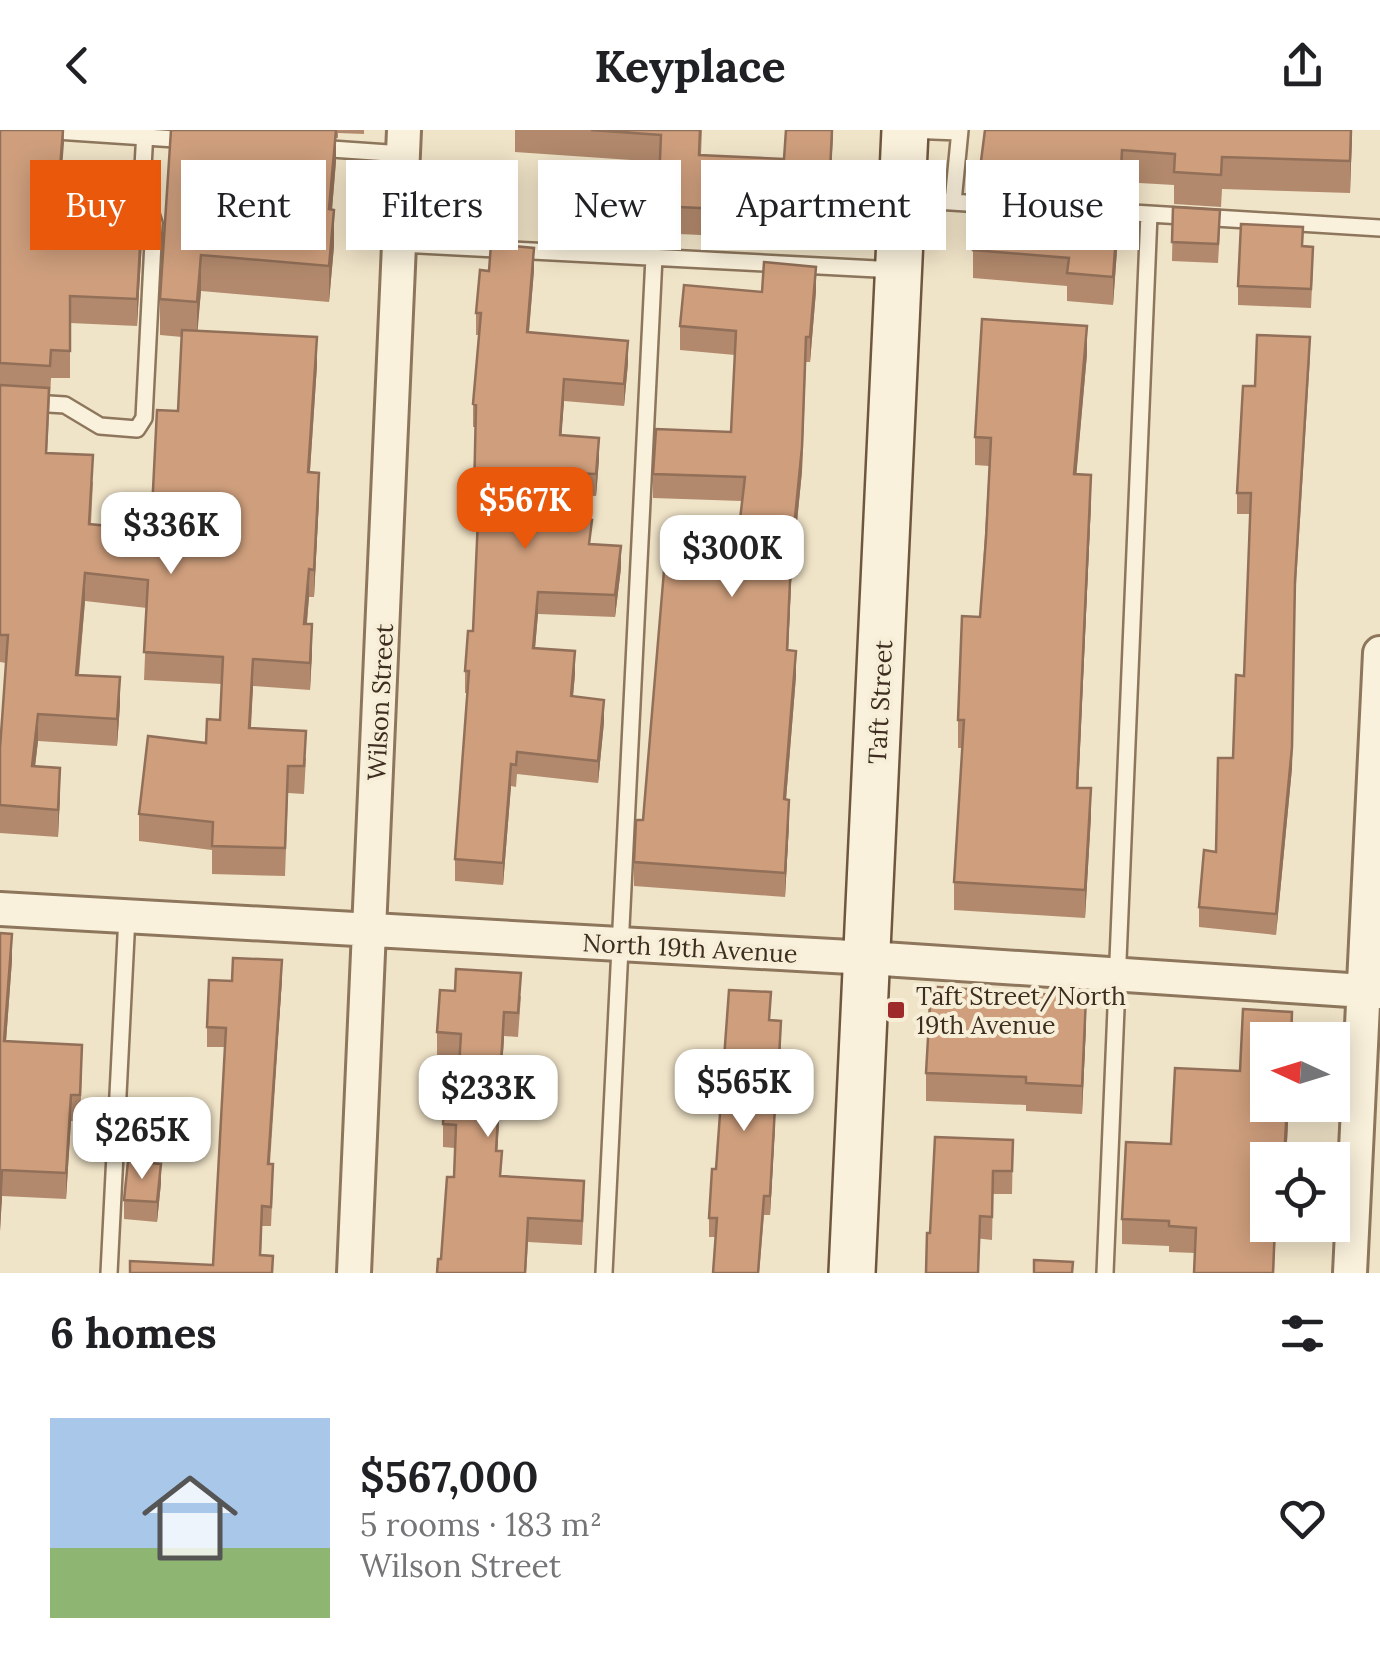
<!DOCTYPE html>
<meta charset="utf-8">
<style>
body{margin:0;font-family:Lora,serif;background:#f2f2f2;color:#202124;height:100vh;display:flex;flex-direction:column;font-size:38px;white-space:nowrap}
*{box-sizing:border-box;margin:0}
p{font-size:32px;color:#757577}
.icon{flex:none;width:55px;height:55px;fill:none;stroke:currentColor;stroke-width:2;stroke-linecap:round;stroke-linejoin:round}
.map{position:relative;height:1143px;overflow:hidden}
.panel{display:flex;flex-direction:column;background:#fff;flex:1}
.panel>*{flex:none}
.guide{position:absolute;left:30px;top:30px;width:1320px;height:90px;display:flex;gap:20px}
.needle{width:65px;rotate:274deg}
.controls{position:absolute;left:1250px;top:892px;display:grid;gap:20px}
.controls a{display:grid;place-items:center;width:100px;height:100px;border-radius:0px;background:#fff;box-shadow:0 5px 25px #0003;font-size:50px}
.price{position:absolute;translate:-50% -85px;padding:0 22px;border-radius:20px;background:#fff;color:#222;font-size:32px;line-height:65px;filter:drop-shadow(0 2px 5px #0008)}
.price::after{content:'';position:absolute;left:50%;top:60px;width:30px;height:22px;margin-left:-15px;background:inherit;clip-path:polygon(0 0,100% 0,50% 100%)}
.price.selected{background:#ea580c;color:#fff}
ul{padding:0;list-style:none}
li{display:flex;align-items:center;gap:30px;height:250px;padding:0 50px}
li+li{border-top:2px solid #e0e0e0}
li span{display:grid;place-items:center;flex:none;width:280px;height:200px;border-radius:0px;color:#555}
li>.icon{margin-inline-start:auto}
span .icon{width:120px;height:120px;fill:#fffc;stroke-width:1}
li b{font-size:42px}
h2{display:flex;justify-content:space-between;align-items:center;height:120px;padding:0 50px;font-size:42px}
.chip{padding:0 35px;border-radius:0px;background:#fff;box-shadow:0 5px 25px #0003;font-size:35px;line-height:90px}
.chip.selected{background:#ea580c;color:#fff}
header{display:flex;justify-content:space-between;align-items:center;height:130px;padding:0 50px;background:#fff;font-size:45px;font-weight:800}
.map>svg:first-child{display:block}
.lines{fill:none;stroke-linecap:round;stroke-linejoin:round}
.lane-casing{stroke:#8d765c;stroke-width:20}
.street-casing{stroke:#8d765c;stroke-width:38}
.secondary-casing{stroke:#6f573f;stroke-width:50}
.lane{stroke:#faf1dc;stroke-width:15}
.street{stroke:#faf1dc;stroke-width:32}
.secondary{stroke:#faf1dc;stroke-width:45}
.wall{fill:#b2896c}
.shaded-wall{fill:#916f58}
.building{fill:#cf9f7d;stroke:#916f58;stroke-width:2.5}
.poi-dot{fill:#9e2a2b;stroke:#f7eed8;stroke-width:4}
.labels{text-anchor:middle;stroke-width:8;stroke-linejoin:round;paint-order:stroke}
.street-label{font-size:25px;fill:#3d2e20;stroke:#f7eed8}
.poi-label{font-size:25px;fill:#3d2e20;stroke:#f7eed8;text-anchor:start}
</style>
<header><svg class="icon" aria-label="back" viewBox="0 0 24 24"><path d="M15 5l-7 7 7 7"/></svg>Keyplace<svg class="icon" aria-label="share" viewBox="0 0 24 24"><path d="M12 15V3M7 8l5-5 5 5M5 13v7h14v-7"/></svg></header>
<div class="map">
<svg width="1380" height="1143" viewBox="0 0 1380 1143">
<rect width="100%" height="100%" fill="#f0e4c8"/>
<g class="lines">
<defs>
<path id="lane" d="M 41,0 L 190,10
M 908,0 L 959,2
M 317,18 L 403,24
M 905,69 L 997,75
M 953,72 L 960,0
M 1100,81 L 1380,98
M 400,114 L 896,140
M 0,271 L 65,275 L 100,296 L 137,299 L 144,288 L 154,93 L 142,56 L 145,0
M 109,1143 L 127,786
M 604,1143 L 654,127
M 1105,1143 L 1149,84"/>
<path id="street" d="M 0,779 L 868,828 L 1380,862
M 354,1143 L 404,0
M 1350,1143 L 1380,523"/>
<path id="secondary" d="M 852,1143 L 905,0"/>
</defs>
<!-- lane casing -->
<use href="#lane" class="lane-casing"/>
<!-- street casing -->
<use href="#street" class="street-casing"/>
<!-- secondary casing -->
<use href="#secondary" class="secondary-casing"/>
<!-- lane -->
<use href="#lane" class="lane"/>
<!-- street -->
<use href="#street" class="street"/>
<!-- secondary -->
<use href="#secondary" class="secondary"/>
</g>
<!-- wall -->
<path class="wall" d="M 0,0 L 64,0 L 59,77 L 142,111 L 137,196 L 70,193 L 70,248 L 51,248 L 47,323 L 93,352 L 91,394 L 151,400 L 178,281 L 182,207 L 160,205 L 160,169 L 171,0 L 364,0 L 364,4 L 338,3 L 338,8 L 336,8 L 336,31 L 332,80 L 334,116 L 329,172 L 201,161 L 197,201 L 317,235 L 310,342 L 319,370 L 314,467 L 309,467 L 307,494 L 312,522 L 310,560 L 253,556 L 251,598 L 306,628 L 304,664 L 288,663 L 285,746 L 212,744 L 212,720 L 139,711 L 139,684 L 206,613 L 220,590 L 222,554 L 144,550 L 147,478 L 85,471 L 79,545 L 120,575 L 117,616 L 38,611 L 35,636 L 60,665 L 58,707 L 0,703 L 0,618 L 6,533 L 0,532 Z
M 515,0 L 702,0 L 701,25 L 784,29 L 833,0 L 828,111 L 658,103 L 660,32 L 515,22 Z
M 1352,0 L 1350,63 L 1222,59 L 1221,77 L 1174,74 L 1174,55 L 1122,52 L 1121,71 L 1119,71 L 1119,93 L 1113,175 L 1067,171 L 1067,156 L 973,148 L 973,120 L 981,57 L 981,31 Z
M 1173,77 L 1220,99 L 1218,133 L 1172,131 Z
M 1303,116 L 1313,136 L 1311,178 L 1238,175 L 1238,156 Z
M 534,140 L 529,202 L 628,233 L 624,276 L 564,271 L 561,305 L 599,330 L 596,366 L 508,363 L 507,384 L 591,414 L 621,438 L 615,487 L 538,484 L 535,518 L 575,544 L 573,566 L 604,592 L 598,653 L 517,644 L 516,657 L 511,656 L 503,755 L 455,751 L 455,729 L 467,563 L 465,563 L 465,541 L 473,501 L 478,388 L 474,388 L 476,297 L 473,297 L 473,274 L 479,205 L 476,205 L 476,183 L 489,141 Z
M 816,161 L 810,232 L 806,232 L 802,341 L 791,453 L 788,521 L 796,546 L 786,670 L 789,694 L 785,767 L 634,756 L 634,732 L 643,690 L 739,398 L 742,371 L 653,368 L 653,344 L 731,302 L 735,225 L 680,220 L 680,196 L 762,162 Z
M 1087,224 L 1076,345 L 1091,373 L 1078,658 L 1091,686 L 1085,788 L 954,780 L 954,752 L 962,618 L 958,618 L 958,590 L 980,487 L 989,336 L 975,335 L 975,307 Z
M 1310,228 L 1295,471 L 1292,638 L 1276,805 L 1199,797 L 1199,777 L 1216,722 L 1233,628 L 1244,546 L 1250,384 L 1237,384 L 1237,363 L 1255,256 Z
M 0,803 L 12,830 L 6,912 L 82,942 L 80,992 L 71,991 L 66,1069 L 2,1066 L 0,1101 Z
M 282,849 L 270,1034 L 273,1053 L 271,1096 L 262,1096 L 261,1125 L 273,1143 L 213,1135 L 225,917 L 207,917 L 207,897 L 232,851 Z
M 521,866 L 518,907 L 504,906 L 497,1021 L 501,1046 L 584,1074 L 582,1115 L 528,1112 L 526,1143 L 437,1143 L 441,1129 L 454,1047 L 455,1018 L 443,1017 L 443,994 L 458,953 L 460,927 L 437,925 L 437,902 Z
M 1292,882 L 1292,910 L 1268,910 L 1268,975 L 1289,975 L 1286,1030 L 1268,1030 L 1276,1095 L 1274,1143 L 1194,1143 L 1195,1123 L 1169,1122 L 1169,1116 L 1122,1114 L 1122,1089 L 1171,1014 L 1240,941 Z
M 770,890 L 781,910 L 779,947 L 766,946 L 764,976 L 775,996 L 770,1085 L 764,1085 L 759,1143 L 713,1143 L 715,1107 L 709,1107 L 709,1088 L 716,1039 Z
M 1086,895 L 1082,984 L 1026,981 L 1026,975 L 926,971 L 926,943 Z
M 1013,1010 L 1012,1064 L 993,1064 L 992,1110 L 930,1103 Z
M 161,1053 L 157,1092 L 124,1089 L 124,1070 Z"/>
<!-- shaded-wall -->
<path class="shaded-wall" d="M 63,0 L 64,13 L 57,104 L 57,76 Z
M 336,0 L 336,31 L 329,115 L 329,79 Z
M 832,0 L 833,0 L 828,111 L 828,84 Z
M 1351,0 L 1352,0 L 1350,63 L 1350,31 Z
M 1122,20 L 1122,52 L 1121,71 L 1121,39 Z
M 1119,65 L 1119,93 L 1113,175 L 1113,147 Z
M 334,80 L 334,116 L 329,172 L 329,136 Z
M 142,83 L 142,111 L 137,196 L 137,169 Z
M 534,118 L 534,140 L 527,224 L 527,202 Z
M 201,125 L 201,161 L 197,208 L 197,172 Z
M 816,137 L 816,161 L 810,232 L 810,207 Z
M 1087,196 L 1087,224 L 1074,372 L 1074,344 Z
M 317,207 L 317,235 L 308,369 L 308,342 Z
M 806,207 L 802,341 L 791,453 L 787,545 L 791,428 Z
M 1310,207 L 1295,471 L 1292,638 L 1276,805 Z
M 628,211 L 628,233 L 624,276 L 624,254 Z
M 564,249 L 564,271 L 560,327 L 560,305 Z
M 599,308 L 599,330 L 596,366 L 596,344 Z
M 319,343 L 319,370 L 314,467 L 314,440 Z
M 1091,345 L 1091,373 L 1077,686 L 1077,658 Z
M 621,416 L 621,438 L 615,487 L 615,465 Z
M 309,439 L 309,467 L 304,521 L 304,494 Z
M 85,443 L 85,471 L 76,572 L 76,545 Z
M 538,462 L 538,484 L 533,541 L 533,518 Z
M 312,494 L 312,522 L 310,560 L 310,533 Z
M 575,521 L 575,544 L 571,588 L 571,566 Z
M 796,521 L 796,546 L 784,694 L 784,669 Z
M 253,529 L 253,556 L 249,625 L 249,598 Z
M 120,547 L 120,575 L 117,616 L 117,589 Z
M 604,570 L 604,592 L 598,653 L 598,631 Z
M 38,584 L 38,611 L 32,663 L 32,636 Z
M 511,634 L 511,656 L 503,755 L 503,733 Z
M 60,638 L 60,665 L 58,707 L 58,680 Z
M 1091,658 L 1091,686 L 1085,788 L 1085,760 Z
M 789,670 L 789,694 L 785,767 L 785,743 Z
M 12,804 L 12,830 L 4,938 L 4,911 Z
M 282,830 L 282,849 L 268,1053 L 268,1034 Z
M 1086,867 L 1086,895 L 1082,984 L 1082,956 Z
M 504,882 L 504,906 L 496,1044 L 496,1021 Z
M 71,965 L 71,991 L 66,1069 L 66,1043 Z
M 1287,975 L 1289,975 L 1286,1030 L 1284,1030 Z
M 775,977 L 775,996 L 770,1085 L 770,1066 Z
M 161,1034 L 161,1053 L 157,1092 L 157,1072 Z
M 2,1040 L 2,1066 L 0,1101 L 0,1075 Z"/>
<!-- building -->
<path class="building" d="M 0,0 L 63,0 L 57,76 L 142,83 L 137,169 L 70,166 L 70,221 L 51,220 L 50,236 L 0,233 Z
M 171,0 L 336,0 L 329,79 L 334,80 L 329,136 L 201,125 L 197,172 L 160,169 Z
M 591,0 L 700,0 L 699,25 L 784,29 L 786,0 L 832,0 L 828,84 L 658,76 L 661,5 Z
M 985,0 L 1351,0 L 1350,31 L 1222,27 L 1221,45 L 1174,42 L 1175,24 L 1122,20 L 1121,39 L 981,31 Z
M 978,57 L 1119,65 L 1113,147 L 1067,143 L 1069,128 L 973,120 Z
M 1173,77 L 1220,80 L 1218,114 L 1172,112 Z
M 1241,94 L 1303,97 L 1302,116 L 1313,117 L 1311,159 L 1238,156 Z
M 491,114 L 534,118 L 527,202 L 628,211 L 624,254 L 564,249 L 560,305 L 599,308 L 596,344 L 508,341 L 506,384 L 592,390 L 589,414 L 621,416 L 615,465 L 538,462 L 533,518 L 575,521 L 571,566 L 604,570 L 598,631 L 517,622 L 516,635 L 511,634 L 503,733 L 455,729 L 469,541 L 465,541 L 468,501 L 473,501 L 479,366 L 474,365 L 476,275 L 473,274 L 481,183 L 476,183 L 480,140 L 489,141 Z
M 764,132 L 816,137 L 810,207 L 806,207 L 802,317 L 791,428 L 787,520 L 796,521 L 784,669 L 789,670 L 785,743 L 634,732 L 636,690 L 643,690 L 668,393 L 739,398 L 745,347 L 653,344 L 656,299 L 731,302 L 736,201 L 680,196 L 684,155 L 762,162 Z
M 982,189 L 1087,196 L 1074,344 L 1091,345 L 1077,658 L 1091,658 L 1085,760 L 954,752 L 964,590 L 958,590 L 962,486 L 980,487 L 986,408 L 991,308 L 975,307 Z
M 182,200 L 317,207 L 308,342 L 319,343 L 314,440 L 309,439 L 304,494 L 312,494 L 310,533 L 253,529 L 249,598 L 306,601 L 304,636 L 288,636 L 285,718 L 212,716 L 213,692 L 139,684 L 148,606 L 206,613 L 207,589 L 220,590 L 223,527 L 144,522 L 148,450 L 85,443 L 76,545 L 120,547 L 117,589 L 38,584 L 32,636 L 60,638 L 58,680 L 0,675 L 0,618 L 8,505 L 0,505 L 0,255 L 49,258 L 46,323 L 93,325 L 89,394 L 151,400 L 157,280 L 178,281 Z
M 1257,205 L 1310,207 L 1295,450 L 1292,617 L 1276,784 L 1199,777 L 1204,720 L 1216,722 L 1218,628 L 1233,628 L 1236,545 L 1244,546 L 1251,363 L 1237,363 L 1243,256 L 1255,256 Z
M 0,803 L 12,804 L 4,911 L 82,915 L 80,965 L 71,965 L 66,1043 L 2,1040 L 0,1075 Z
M 233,828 L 282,830 L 268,1034 L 273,1034 L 271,1077 L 262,1076 L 260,1125 L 273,1126 L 272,1143 L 130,1143 L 130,1131 L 213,1135 L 226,898 L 207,897 L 209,850 L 232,851 Z
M 456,839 L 521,843 L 518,883 L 504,882 L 496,1021 L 502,1021 L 500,1046 L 584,1051 L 582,1091 L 528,1088 L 525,1143 L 437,1143 L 438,1129 L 441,1129 L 447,1047 L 454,1047 L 456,995 L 443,994 L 445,952 L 458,953 L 461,904 L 437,902 L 440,860 L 455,861 Z
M 938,857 L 1086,867 L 1082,956 L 1026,953 L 1026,947 L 926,943 L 930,873 L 937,873 Z
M 729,860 L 771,862 L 769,890 L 781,891 L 779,928 L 766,927 L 763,976 L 775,977 L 770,1066 L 764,1066 L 758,1143 L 713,1143 L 717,1088 L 709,1088 L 712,1039 L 716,1039 Z
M 1243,879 L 1292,882 L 1291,910 L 1268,910 L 1268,975 L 1287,975 L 1284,1030 L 1268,1030 L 1268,1095 L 1275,1095 L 1273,1143 L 1194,1143 L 1196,1098 L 1169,1096 L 1169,1091 L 1122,1089 L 1126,1012 L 1171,1014 L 1175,938 L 1240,941 Z
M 935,1007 L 1013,1010 L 1012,1041 L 993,1041 L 992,1087 L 980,1086 L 978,1143 L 926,1143 L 927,1103 L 930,1103 Z
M 128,1031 L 161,1034 L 157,1072 L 124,1070 Z
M 1034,1130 L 1073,1132 L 1072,1143 L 1034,1143 Z"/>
<!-- markers -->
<rect class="poi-dot" x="886" y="870" width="20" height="20" rx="5"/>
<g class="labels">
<!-- street labels -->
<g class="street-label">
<text transform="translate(380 572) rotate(-87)" y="9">Wilson Street</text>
<text transform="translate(880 572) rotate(-87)" y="9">Taft Street</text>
<text transform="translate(690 818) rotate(3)" y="9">North 19th Avenue</text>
</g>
<!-- poi labels -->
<g class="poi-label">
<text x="916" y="875">Taft Street/North<tspan x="916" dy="29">19th Avenue</tspan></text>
</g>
</g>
</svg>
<div class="controls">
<a><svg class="needle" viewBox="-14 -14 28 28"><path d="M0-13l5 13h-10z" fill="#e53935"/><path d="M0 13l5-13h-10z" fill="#757577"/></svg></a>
<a><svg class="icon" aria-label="locate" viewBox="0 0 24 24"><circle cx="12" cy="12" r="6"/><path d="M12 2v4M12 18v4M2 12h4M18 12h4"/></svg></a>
</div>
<b class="price selected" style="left:525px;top:422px">$567K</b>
<b class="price" style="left:171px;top:447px">$336K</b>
<b class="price" style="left:732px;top:470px">$300K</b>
<b class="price" style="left:744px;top:1004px">$565K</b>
<b class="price" style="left:488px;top:1010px">$233K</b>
<b class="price" style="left:142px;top:1052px">$265K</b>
<div class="guide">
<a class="chip selected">Buy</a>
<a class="chip">Rent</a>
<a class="chip">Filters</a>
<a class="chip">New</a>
<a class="chip">Apartment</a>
<a class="chip">House</a>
</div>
</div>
<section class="panel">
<h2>6 homes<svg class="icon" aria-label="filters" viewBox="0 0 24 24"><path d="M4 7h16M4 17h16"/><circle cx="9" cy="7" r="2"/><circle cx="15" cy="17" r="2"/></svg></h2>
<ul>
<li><span style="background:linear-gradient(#a9c7e8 65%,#8fb573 0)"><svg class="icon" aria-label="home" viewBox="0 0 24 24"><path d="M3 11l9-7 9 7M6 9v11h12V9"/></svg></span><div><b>$567,000</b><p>5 rooms · 183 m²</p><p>Wilson Street</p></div><svg class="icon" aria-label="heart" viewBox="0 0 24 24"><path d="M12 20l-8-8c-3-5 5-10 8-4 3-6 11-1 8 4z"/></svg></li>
</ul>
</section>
